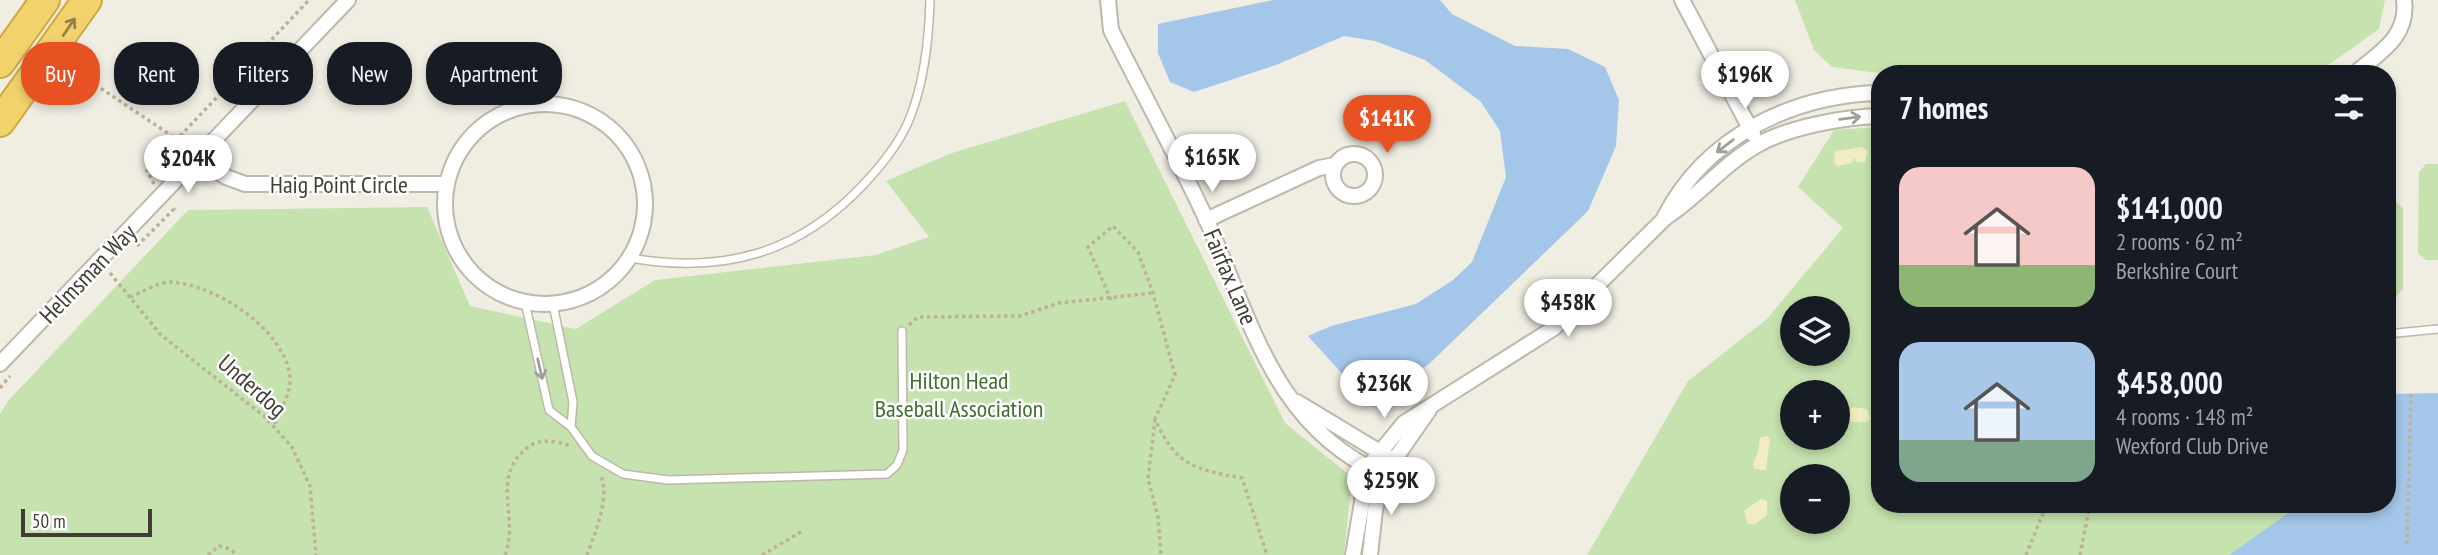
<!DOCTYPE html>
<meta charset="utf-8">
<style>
body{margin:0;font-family:"PT Sans Narrow",sans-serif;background:#20242c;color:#f1f3f6;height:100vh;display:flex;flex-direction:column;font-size:26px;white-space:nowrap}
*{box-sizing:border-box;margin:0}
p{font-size:23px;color:#9ea1a6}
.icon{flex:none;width:38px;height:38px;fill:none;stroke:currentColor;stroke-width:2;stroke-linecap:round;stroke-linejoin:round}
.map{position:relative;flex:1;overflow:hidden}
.side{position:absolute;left:1871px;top:65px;width:525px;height:448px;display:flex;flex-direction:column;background:#171b24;border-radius:28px;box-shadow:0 4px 10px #0003}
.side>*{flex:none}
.banner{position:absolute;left:21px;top:42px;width:665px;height:63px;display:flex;gap:14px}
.tools{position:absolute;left:1780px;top:296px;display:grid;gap:14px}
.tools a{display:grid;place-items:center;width:70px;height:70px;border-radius:50%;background:#171b24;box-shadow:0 4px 10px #0003;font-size:35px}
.scale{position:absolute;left:21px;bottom:18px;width:131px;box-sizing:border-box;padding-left:7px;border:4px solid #413d34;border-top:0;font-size:19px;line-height:24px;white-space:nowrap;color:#413d34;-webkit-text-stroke:5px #fff;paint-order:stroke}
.price{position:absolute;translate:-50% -60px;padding:0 16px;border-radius:24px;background:#fff;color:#222;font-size:23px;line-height:46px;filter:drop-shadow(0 2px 4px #0008)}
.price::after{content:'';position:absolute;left:50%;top:42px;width:21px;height:16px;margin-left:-10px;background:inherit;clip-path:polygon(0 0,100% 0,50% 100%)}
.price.active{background:#e85222;color:#fff}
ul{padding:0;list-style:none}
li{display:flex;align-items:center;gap:21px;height:175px;padding:0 28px}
li span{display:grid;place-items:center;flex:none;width:196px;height:140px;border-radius:21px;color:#555}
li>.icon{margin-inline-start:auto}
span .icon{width:84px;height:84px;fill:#fffc;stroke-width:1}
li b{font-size:30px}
h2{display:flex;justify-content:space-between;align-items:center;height:84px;padding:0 28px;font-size:30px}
.pill{padding:0 24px;border-radius:28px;background:#171b24;box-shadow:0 4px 10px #0003;font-size:24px;line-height:63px}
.pill.active{background:#e85222;color:#fff}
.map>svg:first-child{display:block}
.green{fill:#c6e2ae;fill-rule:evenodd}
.sand{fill:#f2edc1}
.water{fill:#a3c6e9}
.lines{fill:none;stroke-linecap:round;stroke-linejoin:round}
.lane-casing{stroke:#bdb8aa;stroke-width:10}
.street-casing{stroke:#bdb8aa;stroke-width:18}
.highway-casing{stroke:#cfa73e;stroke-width:32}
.path{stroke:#bbb299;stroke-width:3.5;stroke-dasharray:3.5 3.5;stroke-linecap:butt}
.lane{stroke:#fff;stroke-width:7}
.street{stroke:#fff;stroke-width:14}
.highway{stroke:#f2d26c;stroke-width:28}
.oneway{stroke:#91804d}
.oneway2{stroke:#a09e9a}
.labels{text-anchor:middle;stroke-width:5;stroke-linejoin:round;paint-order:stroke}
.street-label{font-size:24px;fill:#413d34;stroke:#fff}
.park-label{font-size:24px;fill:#3f6d2d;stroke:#fff}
</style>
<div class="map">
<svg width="2438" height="555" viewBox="0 0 2438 555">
<rect width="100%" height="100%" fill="#f0ede3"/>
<!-- green -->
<path class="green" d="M 1795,0 L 2385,0 L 2379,29 L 2317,73 L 1879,73 L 1832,67 L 1814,50 Z
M 1125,101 L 1285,423 L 1352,477 L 1344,555 L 0,555 L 0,414 L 8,401 L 188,210 L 427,207 L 470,306 L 576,329 L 655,280 L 876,255 L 929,237 L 886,181 L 952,153 Z
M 1879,127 L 1880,504 L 2301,504 L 2229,555 L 1587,555 L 1688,381 L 1767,319 L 1843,228 L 1798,187 L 1834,130 ZM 1792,308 L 1838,308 L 1838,354 L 1792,354 ZM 1792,392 L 1838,392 L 1838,438 L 1792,438 ZM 1792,476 L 1838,476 L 1838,522 L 1792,522 Z
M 2426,164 L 2438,164 L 2438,260 L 2426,260 L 2418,253 L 2419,172 Z
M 2387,201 L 2395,201 L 2403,208 L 2403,289 L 2395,298 L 2387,298 Z"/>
<!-- sand -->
<path class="sand" d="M 1863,147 L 1868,152 L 1865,162 L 1856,162 L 1854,157 L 1852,163 L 1838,166 L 1834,163 L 1835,151 Z
M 1852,407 L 1867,409 L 1870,418 L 1867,422 L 1846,422 L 1846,413 Z
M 1767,436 L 1770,439 L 1766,470 L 1754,469 L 1753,464 L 1758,452 L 1760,438 Z
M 1761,499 L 1767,501 L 1767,515 L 1755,524 L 1748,524 L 1744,511 Z"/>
<!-- water -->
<path class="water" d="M 1273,0 L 1440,0 L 1452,14 L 1515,46 L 1568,49 L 1605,67 L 1619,100 L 1616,146 L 1588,211 L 1428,365 L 1365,399 L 1308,336 L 1331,326 L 1416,304 L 1453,280 L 1472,262 L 1506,177 L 1500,131 L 1481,102 L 1425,60 L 1375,41 L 1344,36 L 1276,65 L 1194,92 L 1170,82 L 1158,53 L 1158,24 Z
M 2438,393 L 2438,555 L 2229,555 L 2301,504 L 2387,504 L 2387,394 Z"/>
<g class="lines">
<defs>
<path id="lane" d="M 630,258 C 723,274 798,254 863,185 C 882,165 901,142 911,115 C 925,78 929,39 930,0
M 525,302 L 549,410 L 571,427 L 592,456 L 623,474 L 668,480 L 887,474 L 897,465 L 903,450 L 902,331
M 553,304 L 573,402 L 571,427
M 2387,334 L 2438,329"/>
<path id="street" d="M 1108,0 L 1111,30 C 1143,94 1177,156 1207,221 C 1251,320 1275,428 1384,475
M 1682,0 L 1753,134
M 2354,74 C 2379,53 2409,37 2404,0
M445 204a100 100 0 1 1 200 0a100 100 0 1 1-200 0Z
M1333 175a21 21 0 1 1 42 0a21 21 0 1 1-42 0Z
M 198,159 L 226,177 L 245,184 L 445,184
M 1665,216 C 1706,137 1792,95 1880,93
M 1206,220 L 1319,168 L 1335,165
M 0,364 L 348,0
M 1297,402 L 1388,457
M 1353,555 L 1368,467 L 1404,423 L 1554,328 L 1665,218 C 1698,197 1724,163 1759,144 C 1790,127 1844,117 1880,116
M 1370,555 L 1375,510 L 1384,475 L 1429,410"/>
<path id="highway" d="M 0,63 L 45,0
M 0,122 L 87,0"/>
</defs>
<!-- lane casing -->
<use href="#lane" class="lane-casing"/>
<!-- street casing -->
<use href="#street" class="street-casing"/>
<!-- highway casing -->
<use href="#highway" class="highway-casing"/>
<!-- path -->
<path class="path" d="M 66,65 L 175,138
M 154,184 L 147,171 L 309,0
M 137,246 L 174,209 L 171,207
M 110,273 L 161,335 L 264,416 L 292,447 L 310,486 L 316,555
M 130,297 C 141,293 158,282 170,282 C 215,284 284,329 290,376 C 292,392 279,412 273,427
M 1111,300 L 1088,247 L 1113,226 L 1138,252 L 1153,293 L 1175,375 L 1155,419 C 1176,466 1194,469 1242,478 L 1267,555
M 909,325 L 918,317 L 1020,316 L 1059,303 L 1153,293
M 0,388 L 10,376
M 1155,419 L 1148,479 L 1158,517 L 1161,555
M 2407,544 L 2411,394
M 208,555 L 219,546 L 230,549 L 237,555
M 505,555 C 520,518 489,477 528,447 C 539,438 558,441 570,446
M 587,555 C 595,533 610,498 601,476
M 762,555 L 804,530
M 2026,555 L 2047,504
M 2080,555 L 2090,504"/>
<!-- lane -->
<use href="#lane" class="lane"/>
<!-- street -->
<use href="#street" class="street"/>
<!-- highway -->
<use href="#highway" class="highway"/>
</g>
<!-- one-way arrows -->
<defs><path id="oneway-shaft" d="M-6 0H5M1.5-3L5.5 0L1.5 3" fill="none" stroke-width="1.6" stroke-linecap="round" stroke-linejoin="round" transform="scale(1.75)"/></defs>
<use class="oneway" href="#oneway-shaft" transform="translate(69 27) rotate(-56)"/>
<g class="oneway2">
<use href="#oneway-shaft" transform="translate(1850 118) rotate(-7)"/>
<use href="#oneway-shaft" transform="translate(1725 146) rotate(143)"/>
<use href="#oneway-shaft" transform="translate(540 369) rotate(77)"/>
</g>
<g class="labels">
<!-- street labels -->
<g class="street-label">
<text x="339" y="193">Haig Point Circle</text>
<text transform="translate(88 274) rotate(-46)" y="8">Helmsman Way</text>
<text transform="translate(1230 277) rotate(67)" y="8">Fairfax Lane</text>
<text transform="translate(252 386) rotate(41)" y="8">Underdog</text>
</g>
<!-- park labels -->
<g class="park-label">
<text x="959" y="389">Hilton Head<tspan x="959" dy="28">Baseball Association</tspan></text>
</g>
</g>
</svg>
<div class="tools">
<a><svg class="icon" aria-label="layers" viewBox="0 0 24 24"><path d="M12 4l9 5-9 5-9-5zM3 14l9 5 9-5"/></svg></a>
<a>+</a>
<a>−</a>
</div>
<div class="scale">50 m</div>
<b class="price" style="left:1745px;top:111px">$196K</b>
<b class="price active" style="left:1387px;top:155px">$141K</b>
<b class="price" style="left:1212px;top:194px">$165K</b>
<b class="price" style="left:188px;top:195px">$204K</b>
<b class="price" style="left:1568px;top:339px">$458K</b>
<b class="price" style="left:1384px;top:420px">$236K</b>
<b class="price" style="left:1391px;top:517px">$259K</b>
<div class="banner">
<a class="pill active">Buy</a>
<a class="pill">Rent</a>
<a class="pill">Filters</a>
<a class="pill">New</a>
<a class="pill">Apartment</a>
</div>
<section class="side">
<h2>7 homes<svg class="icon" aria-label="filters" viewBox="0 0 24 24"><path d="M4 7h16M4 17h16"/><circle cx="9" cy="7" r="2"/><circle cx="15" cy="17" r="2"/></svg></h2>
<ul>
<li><span style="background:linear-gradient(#f6c9c9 70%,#8fb573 0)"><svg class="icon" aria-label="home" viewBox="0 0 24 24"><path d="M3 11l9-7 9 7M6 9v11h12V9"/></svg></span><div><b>$141,000</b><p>2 rooms · 62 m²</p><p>Berkshire Court</p></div></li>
<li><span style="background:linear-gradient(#a9c7e8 70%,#7fa58c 0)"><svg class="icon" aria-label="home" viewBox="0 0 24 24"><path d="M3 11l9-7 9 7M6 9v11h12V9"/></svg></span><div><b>$458,000</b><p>4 rooms · 148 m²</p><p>Wexford Club Drive</p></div></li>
</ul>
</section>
</div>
